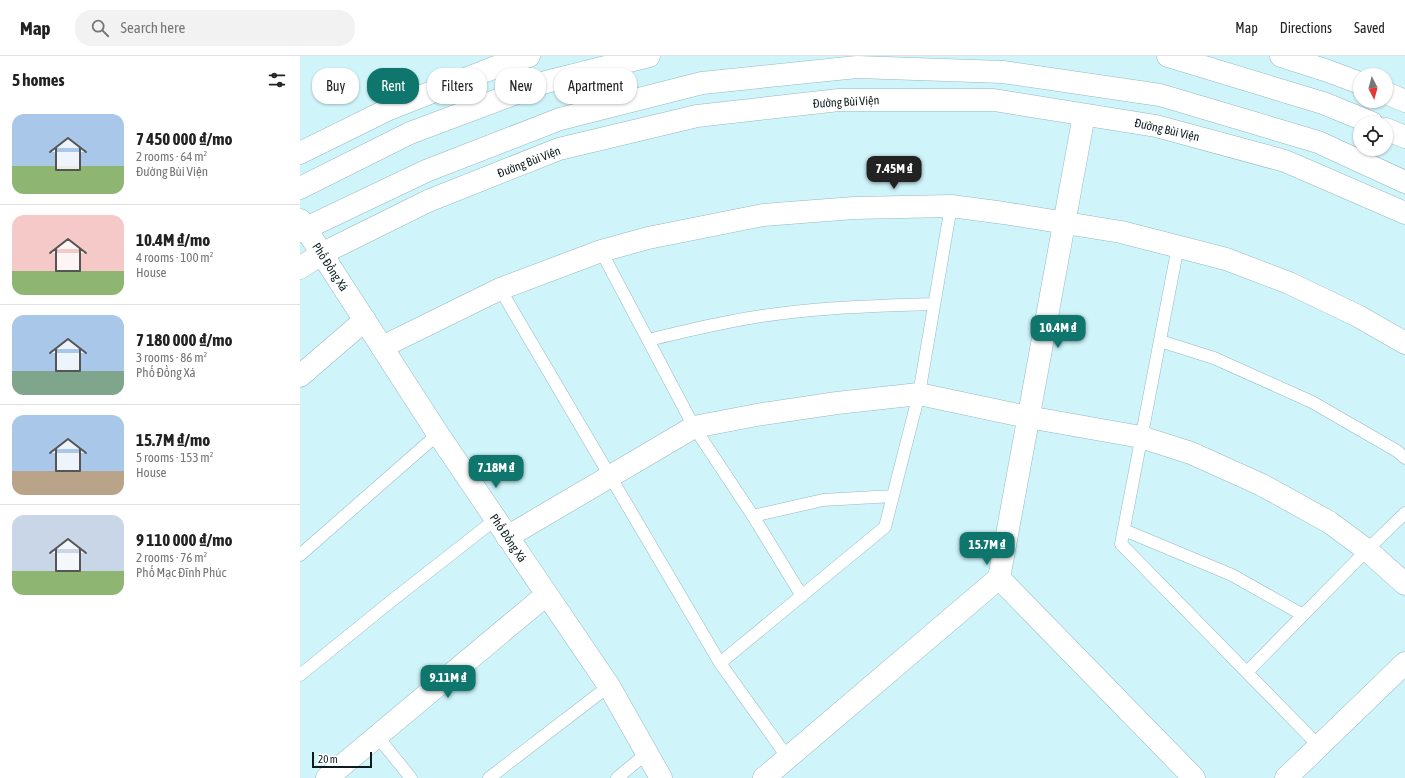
<!DOCTYPE html>
<meta charset="utf-8">
<style>
body{margin:0;font-family:"Asap Condensed",sans-serif;background:#f2f2f2;color:#222;height:100vh;display:flex;flex-direction:column;font-size:15px;white-space:nowrap}
*{box-sizing:border-box;margin:0}
p{font-size:13px;color:#767676}
.icon{flex:none;width:22px;height:22px;fill:none;stroke:currentColor;stroke-width:2;stroke-linecap:round;stroke-linejoin:round}
.map{position:relative;flex:1;overflow:hidden}
.drawer{display:flex;flex-direction:column;background:#fff;width:300px}
.drawer>*{flex:none}
.top-card{position:absolute;left:12px;top:12px;width:380px;height:36px;display:flex;gap:8px}
.needle{width:26px;rotate:174deg}
.buttons{position:absolute;left:1053px;top:12px;display:grid;gap:8px}
.buttons a{display:grid;place-items:center;width:40px;height:40px;border-radius:50%;background:#fff;box-shadow:0 1px 3px #0004;font-size:20px}
.scale{position:absolute;left:12px;bottom:10px;width:60px;box-sizing:border-box;padding-left:4px;border:2px solid #0e1c1e;border-top:0;font-size:11px;line-height:14px;white-space:nowrap;color:#0e1c1e;-webkit-text-stroke:3px #fff;paint-order:stroke}
.price{position:absolute;translate:-50% -34px;padding:0 9px;border-radius:8px;background:#0f766e;color:#fff;font-size:13px;line-height:26px;filter:drop-shadow(0 1px 2px #0008)}
.price::after{content:'';position:absolute;left:50%;top:24px;width:12px;height:9px;margin-left:-6px;background:inherit;clip-path:polygon(0 0,100% 0,50% 100%)}
.price.current{background:#222;color:#fff}
ul{padding:0;list-style:none}
li{display:flex;align-items:center;gap:12px;height:100px;padding:0 12px}
li+li{border-top:1px solid #e0e0e0}
li span{display:grid;place-items:center;flex:none;width:112px;height:80px;border-radius:12px;color:#555}
li>.icon{margin-inline-start:auto}
span .icon{width:48px;height:48px;fill:#fffc;stroke-width:1}
li b{font-size:17px}
h2{display:flex;justify-content:space-between;align-items:center;height:48px;padding:0 12px;font-size:17px}
.tag{padding:0 14px;border-radius:16px;background:#fff;box-shadow:0 1px 3px #0004;font-size:14px;line-height:36px}
.tag.current{background:#0f766e;color:#fff}
header{display:flex;align-items:center;gap:24px;box-sizing:border-box;height:56px;padding:0 20px;background:#fff;border-bottom:1px solid #e0e0e0}
header strong{font-size:19px}
nav{display:flex;gap:22px;margin-inline-start:auto;font-size:14px}
.search{width:280px;height:36px;background:#f2f2f2;display:flex;align-items:center;gap:10px;box-sizing:border-box;padding:0 14px;border-radius:16px;color:#767676;font-size:15px}
main{display:flex;flex:1;min-height:0}
.map>svg:first-child{display:block}
.lines{fill:none;stroke-linecap:round;stroke-linejoin:round}
.lane-casing{stroke:#96b9bf;stroke-width:13}
.street-casing{stroke:#96b9bf;stroke-width:23}
.secondary-casing{stroke:#96b9bf;stroke-width:23}
.primary-casing{stroke:#96b9bf;stroke-width:23}
.lane{stroke:#fff;stroke-width:12}
.street{stroke:#fff;stroke-width:22}
.secondary{stroke:#fff;stroke-width:22}
.primary{stroke:#fff;stroke-width:22}
.labels{text-anchor:middle;stroke-width:4;stroke-linejoin:round;paint-order:stroke}
.street-label{font-size:12px;fill:#0e1c1e;stroke:#fff}
</style>
<header>
<strong>Map</strong>
<div class="search"><svg class="icon" aria-label="search" viewBox="0 0 24 24"><circle cx="10" cy="10" r="6"/><path d="M15 15l6 6"/></svg>Search here</div>
<nav><a>Map</a><a>Directions</a><a>Saved</a></nav>
</header>
<main>
<section class="drawer">
<h2>5 homes<svg class="icon" aria-label="filters" viewBox="0 0 24 24"><path d="M4 7h16M4 17h16"/><circle cx="9" cy="7" r="2"/><circle cx="15" cy="17" r="2"/></svg></h2>
<ul>
<li><span style="background:linear-gradient(#a9c7e8 65%,#8fb573 0)"><svg class="icon" aria-label="home" viewBox="0 0 24 24"><path d="M3 11l9-7 9 7M6 9v11h12V9"/></svg></span><div><b>7 450 000 ₫/mo</b><p>2 rooms · 64 m²</p><p>Đường Bùi Viện</p></div></li>
<li><span style="background:linear-gradient(#f6c9c9 70%,#8fb573 0)"><svg class="icon" aria-label="home" viewBox="0 0 24 24"><path d="M3 11l9-7 9 7M6 9v11h12V9"/></svg></span><div><b>10.4M ₫/mo</b><p>4 rooms · 100 m²</p><p>House</p></div></li>
<li><span style="background:linear-gradient(#a9c7e8 70%,#7fa58c 0)"><svg class="icon" aria-label="home" viewBox="0 0 24 24"><path d="M3 11l9-7 9 7M6 9v11h12V9"/></svg></span><div><b>7 180 000 ₫/mo</b><p>3 rooms · 86 m²</p><p>Phố Đồng Xá</p></div></li>
<li><span style="background:linear-gradient(#a9c7e8 70%,#b9a48a 0)"><svg class="icon" aria-label="home" viewBox="0 0 24 24"><path d="M3 11l9-7 9 7M6 9v11h12V9"/></svg></span><div><b>15.7M ₫/mo</b><p>5 rooms · 153 m²</p><p>House</p></div></li>
<li><span style="background:linear-gradient(#c9d6e8 70%,#8fb573 0)"><svg class="icon" aria-label="home" viewBox="0 0 24 24"><path d="M3 11l9-7 9 7M6 9v11h12V9"/></svg></span><div><b>9 110 000 ₫/mo</b><p>2 rooms · 76 m²</p><p>Phố Mạc Đĩnh Phúc</p></div></li>
</ul>
</section>
<div class="map">
<svg width="1105" height="722" viewBox="0 0 1105 722">
<rect width="100%" height="100%" fill="#cff4fa"/>
<g class="lines">
<defs>
<path id="lane" d="M 878,190 L 821,488 L 1019,690
M 301,195 L 394,371 L 453,460 L 502,540
M 200,233 L 420,607 L 488,702
M 348,284 C 374,278 401,271 428,266 C 496,252 565,250 634,248
M 860,285 L 914,302 L 1012,346 L 1097,395 L 1105,402
M 453,460 L 523,444 L 593,440
M 824,474 L 932,519 L 1003,559
M 0,499 L 138,378
M 420,607 L 585,471 L 619,338 L 651,150
M 947,616 L 1067,494 L 1105,457
M 0,619 L 90,546 L 196,463
M 77,680 L 111,722
M 189,722 L 309,630
M 317,722 L 347,697"/>
<path id="street" d="M 82,291 L 200,233 L 301,195 L 348,182 L 463,159 L 554,152 L 651,150 L 704,157 L 821,176 L 926,203 L 989,227 L 1058,260 L 1105,287
M 0,320 L 65,264
M 207,481 L 394,371 L 462,358 L 537,347 L 619,338 L 728,361 L 841,381 L 891,397 L 962,429 L 1029,466 L 1067,494 L 1105,528
M 699,522 L 784,59
M 27,722 L 246,539
M 464,722 L 699,522 L 894,722
M 986,722 L 1105,607"/>
<path id="secondary" d="M 0,164 L 138,378 L 309,630 L 361,722"/>
<path id="primary" d="M 868,0 L 1023,47 L 1072,67
M 981,0 L 1025,14 L 1060,27
M 1086,37 L 1105,45
M 1086,73 L 1105,81
M 0,97 L 89,53 L 206,7 L 229,0
M 0,132 L 110,77 L 246,26 L 349,0
M 0,175 L 126,115 L 260,63 L 402,27 L 557,11 L 703,16 L 860,39 L 1018,86 L 1105,126
M 0,212 L 21,198 L 128,145 L 259,93 L 397,60 L 539,44 L 694,44 L 856,70 L 985,105 L 1105,157"/>
</defs>
<!-- lane casing -->
<use href="#lane" class="lane-casing"/>
<!-- street casing -->
<use href="#street" class="street-casing"/>
<!-- secondary casing -->
<use href="#secondary" class="secondary-casing"/>
<!-- primary casing -->
<use href="#primary" class="primary-casing"/>
<!-- lane -->
<use href="#lane" class="lane"/>
<!-- street -->
<use href="#street" class="street"/>
<!-- secondary -->
<use href="#secondary" class="secondary"/>
<!-- primary -->
<use href="#primary" class="primary"/>
</g>
<g class="labels">
<!-- street labels -->
<g class="street-label">
<text transform="translate(546 46) rotate(-3)" y="4">Đường Bùi Viện</text>
<text transform="translate(867 74) rotate(13)" y="4">Đường Bùi Viện</text>
<text transform="translate(229 106) rotate(-21)" y="4">Đường Bùi Viện</text>
<text transform="translate(30 211) rotate(57)" y="4">Phố Đồng Xá</text>
<text transform="translate(208 482) rotate(56)" y="4">Phố Đồng Xá</text>
</g>
</g>
</svg>
<div class="buttons">
<a><svg class="needle" viewBox="-14 -14 28 28"><path d="M0-13l5 13h-10z" fill="#e53935"/><path d="M0 13l5-13h-10z" fill="#767676"/></svg></a>
<a><svg class="icon" aria-label="locate" viewBox="0 0 24 24"><circle cx="12" cy="12" r="6"/><path d="M12 2v4M12 18v4M2 12h4M18 12h4"/></svg></a>
</div>
<div class="scale">20 m</div>
<b class="price current" style="left:594px;top:134px">7.45M ₫</b>
<b class="price" style="left:758px;top:293px">10.4M ₫</b>
<b class="price" style="left:196px;top:433px">7.18M ₫</b>
<b class="price" style="left:687px;top:510px">15.7M ₫</b>
<b class="price" style="left:148px;top:643px">9.11M ₫</b>
<div class="top-card">
<a class="tag">Buy</a>
<a class="tag current">Rent</a>
<a class="tag">Filters</a>
<a class="tag">New</a>
<a class="tag">Apartment</a>
</div>
</div>
</main>
